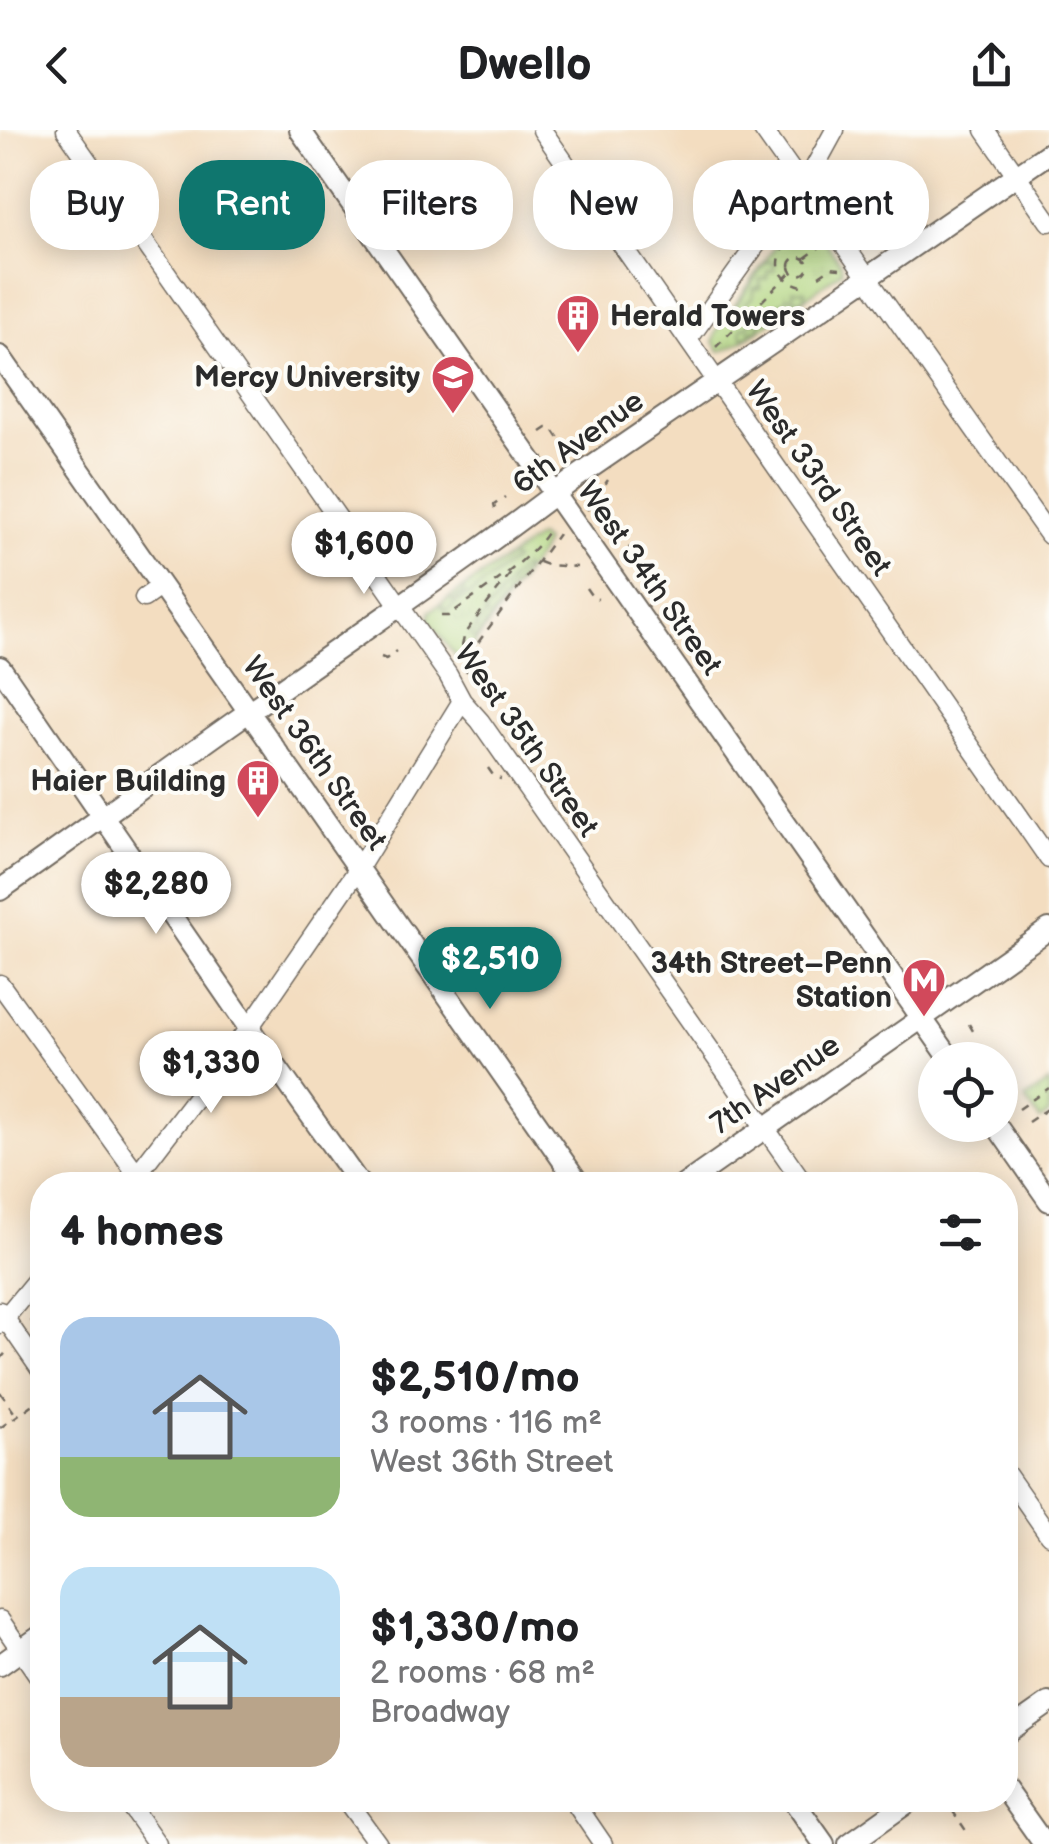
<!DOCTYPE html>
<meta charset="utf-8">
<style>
body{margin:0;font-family:"Balsamiq Sans",sans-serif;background:#f6f6f6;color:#202124;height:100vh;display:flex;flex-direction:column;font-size:38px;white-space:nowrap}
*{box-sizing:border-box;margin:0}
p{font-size:32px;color:#757577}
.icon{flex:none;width:55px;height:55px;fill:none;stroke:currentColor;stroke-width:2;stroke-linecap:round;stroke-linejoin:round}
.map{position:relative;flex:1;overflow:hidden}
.panel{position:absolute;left:30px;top:1042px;width:988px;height:640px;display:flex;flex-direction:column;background:#fff;border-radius:40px;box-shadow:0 5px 25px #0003}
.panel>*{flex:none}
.top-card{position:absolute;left:30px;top:30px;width:990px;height:90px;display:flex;gap:20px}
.buttons{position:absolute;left:918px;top:912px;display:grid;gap:20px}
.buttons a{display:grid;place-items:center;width:100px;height:100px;border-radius:50%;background:#fff;box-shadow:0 5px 25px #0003;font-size:50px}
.price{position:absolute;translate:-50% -85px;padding:0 22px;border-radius:35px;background:#fff;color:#222;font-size:32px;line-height:65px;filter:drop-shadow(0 2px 5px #0008)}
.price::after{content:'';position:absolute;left:50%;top:60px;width:30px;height:22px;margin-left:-15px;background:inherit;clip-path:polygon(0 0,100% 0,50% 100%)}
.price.active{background:#0f766e;color:#fff}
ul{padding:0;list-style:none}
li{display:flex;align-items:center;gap:30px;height:250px;padding:0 30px}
li span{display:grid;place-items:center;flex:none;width:280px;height:200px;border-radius:30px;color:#555}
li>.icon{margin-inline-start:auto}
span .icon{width:120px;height:120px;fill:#fffc;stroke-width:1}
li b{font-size:42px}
h2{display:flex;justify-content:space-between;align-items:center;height:120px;padding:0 30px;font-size:42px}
.pill{padding:0 35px;border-radius:40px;background:#fff;box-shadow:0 5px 25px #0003;font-size:35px;line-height:90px}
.pill.active{background:#0f766e;color:#fff}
header{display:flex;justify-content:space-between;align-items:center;height:130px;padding:0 30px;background:#fff;font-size:45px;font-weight:700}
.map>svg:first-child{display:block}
.park{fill:url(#park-tufts);stroke:#6d7f54;stroke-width:2.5}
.garden{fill:#afd37c;stroke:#6d7f54;stroke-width:2.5}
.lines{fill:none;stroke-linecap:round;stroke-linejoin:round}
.minor-casing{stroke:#71695f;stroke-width:21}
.major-casing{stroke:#71695f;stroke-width:24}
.path{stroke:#71695f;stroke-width:2.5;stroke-dasharray:8 8;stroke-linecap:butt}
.minor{stroke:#fff;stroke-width:18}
.major{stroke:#fff;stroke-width:20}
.labels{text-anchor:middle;stroke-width:8;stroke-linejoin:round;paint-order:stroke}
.poi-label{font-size:30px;font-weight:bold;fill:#2b2b2b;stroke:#fdfcf7;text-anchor:end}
.street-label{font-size:30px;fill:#2b2b2b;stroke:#fdfcf7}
</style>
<header><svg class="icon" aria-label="back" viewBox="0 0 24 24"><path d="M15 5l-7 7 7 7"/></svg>Dwello<svg class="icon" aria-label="share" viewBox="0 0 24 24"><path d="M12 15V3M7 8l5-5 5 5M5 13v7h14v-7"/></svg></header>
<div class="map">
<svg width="1049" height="1714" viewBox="0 0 1049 1714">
<defs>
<pattern id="park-tufts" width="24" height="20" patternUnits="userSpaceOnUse" patternTransform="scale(2.5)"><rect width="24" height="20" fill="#afd37c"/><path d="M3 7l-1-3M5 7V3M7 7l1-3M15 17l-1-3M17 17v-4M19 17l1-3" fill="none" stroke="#97b56b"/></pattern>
</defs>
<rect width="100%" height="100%" fill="#fdfcf7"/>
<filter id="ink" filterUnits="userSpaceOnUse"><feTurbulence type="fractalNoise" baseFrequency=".01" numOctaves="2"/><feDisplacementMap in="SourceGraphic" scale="20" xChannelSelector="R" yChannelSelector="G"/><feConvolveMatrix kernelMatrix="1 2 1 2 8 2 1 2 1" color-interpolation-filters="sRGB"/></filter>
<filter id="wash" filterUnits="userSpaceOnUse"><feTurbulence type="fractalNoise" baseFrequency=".0048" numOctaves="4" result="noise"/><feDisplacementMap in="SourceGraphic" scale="40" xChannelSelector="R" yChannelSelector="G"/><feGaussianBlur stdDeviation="2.25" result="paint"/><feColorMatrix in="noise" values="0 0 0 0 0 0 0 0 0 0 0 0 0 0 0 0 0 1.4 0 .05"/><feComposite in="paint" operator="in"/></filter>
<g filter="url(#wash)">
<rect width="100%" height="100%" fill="#f3ddc0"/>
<!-- park -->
<path class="park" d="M 799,82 L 805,83 L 841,134 L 842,141 C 820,157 740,219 720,221 L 714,212 L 716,202 Z
M 538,407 L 545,412 L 539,424 L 468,523 L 463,527 L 455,526 L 429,491 L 430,481 Z
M 1049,952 L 1049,984 L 1040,990 L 1025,969 Z"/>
<!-- garden -->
<path class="garden" d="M 766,132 L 774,132 L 774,141 L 768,141 L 767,149 L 760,149 L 760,158 L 754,158 L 752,168 L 746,172 L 746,178 L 738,182 L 738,192 L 725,191 Z
M 794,160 L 805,161 L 805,166 L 799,170 L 797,168 L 759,194 L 760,197 L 755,201 L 753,199 L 750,201 L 751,203 L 744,208 L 741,204 L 742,197 L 748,197 L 749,192 L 755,193 L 756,188 L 763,188 L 766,181 L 773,181 L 776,174 L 785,172 L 786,167 L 793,167 Z
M 510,427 L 514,430 L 469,466 L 467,465 L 446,481 L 440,475 L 450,468 L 453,471 L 464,463 L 463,459 Z
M 522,438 L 525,441 L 475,510 L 470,505 L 477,499 L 476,496 L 487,485 L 485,482 L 498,469 L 497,467 L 509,455 L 508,453 Z"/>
</g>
<g filter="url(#ink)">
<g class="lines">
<defs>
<path id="minor" d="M 66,0 L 448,545 L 462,571 L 480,591 L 805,1055
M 542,0 L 1049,729
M 763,0 L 1049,405
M 985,0 L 1049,92
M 693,203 L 789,69 L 812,42 L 835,0
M 144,468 L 161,456
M 0,854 L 145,1055
M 123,1055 L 145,1034 L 249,898 L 359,738 L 462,571
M 0,1181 L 42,1242
M 0,1194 L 42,1143
M 1005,1342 L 1049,1405
M 0,1490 L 42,1551
M 126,1670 L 157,1714
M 346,1670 L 378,1714
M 573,1670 L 603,1714"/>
<path id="major" d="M 300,0 L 951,930
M 0,226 L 580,1055
M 0,537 L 260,914 L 360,1055
M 0,760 C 83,702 164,641 247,583 C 356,505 468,431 574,349 L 1049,23
M 996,995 L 1049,1071
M 684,1055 L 1049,799
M 0,1535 L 42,1505
M 1005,1604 L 1049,1573
M 1005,1659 L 1044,1714
M 793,1670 L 824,1714
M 849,1714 L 911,1670"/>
</defs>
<!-- minor casing -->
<use href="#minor" class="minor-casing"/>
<!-- major casing -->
<use href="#major" class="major-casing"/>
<!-- path -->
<path class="path" d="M 803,87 C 785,111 758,147 806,157
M 802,101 L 804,88
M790 136a9 9 0 1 1 18 0a9 9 0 1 1-18 0Z
M 805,128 L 823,115
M 819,146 L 831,138 L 840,139
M 716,217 L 791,142
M 541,302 L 547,298 L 552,298 L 560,310
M 495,379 L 494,375 L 505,367
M 587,380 L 608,350
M 624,403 L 631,413 L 629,419
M 381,420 L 390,429
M 539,432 L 547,435 L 577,437
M 350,436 L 349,439 L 355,447
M 586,458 L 593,468 L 598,469
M 441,486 L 448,486 C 476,465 536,428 550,397
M 462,516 L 465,503 L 514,439
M 381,527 L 386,529 L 396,521
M 466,542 L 477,514 L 558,404
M 488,638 L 495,648 L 501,649
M 969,894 L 973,901
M 1019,979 L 1049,958
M 1028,992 L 1049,978
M 31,1192 L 42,1177
M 0,1230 L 7,1221
M 0,1262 L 16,1285
M 0,1298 L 42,1268
M 952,1680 L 969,1705"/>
<!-- minor -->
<use href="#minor" class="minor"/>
<!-- major -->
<use href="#major" class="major"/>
</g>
</g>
<!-- icons -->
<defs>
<symbol id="building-pin" viewBox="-11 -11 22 30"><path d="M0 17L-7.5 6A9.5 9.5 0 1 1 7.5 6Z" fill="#d1495b" stroke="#fdfcf7"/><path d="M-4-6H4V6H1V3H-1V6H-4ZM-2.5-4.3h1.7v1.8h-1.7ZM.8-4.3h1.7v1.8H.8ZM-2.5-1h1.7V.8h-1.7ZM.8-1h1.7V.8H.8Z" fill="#fff"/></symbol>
<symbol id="university-pin" viewBox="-11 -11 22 30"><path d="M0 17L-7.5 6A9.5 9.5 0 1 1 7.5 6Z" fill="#d1495b" stroke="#fdfcf7"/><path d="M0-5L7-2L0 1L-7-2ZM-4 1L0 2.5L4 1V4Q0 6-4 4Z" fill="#fff"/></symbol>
<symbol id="metro-pin" viewBox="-11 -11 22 30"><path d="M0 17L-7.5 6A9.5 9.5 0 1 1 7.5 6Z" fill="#d1495b" stroke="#fdfcf7"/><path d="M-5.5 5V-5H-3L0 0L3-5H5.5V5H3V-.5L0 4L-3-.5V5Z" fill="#fff"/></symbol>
</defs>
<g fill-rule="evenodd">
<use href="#building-pin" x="553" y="161" width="50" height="68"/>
<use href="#university-pin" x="428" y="222" width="50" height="68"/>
<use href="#building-pin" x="233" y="626" width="50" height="68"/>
<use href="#metro-pin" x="899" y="825" width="50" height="68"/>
</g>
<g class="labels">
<!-- poi labels -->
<g class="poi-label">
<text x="610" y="196" text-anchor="start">Herald Towers</text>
<text x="420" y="257">Mercy University</text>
<text x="226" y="661">Haier Building</text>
<text x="892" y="843">34th Street–Penn<tspan x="892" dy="34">Station</tspan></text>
</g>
<!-- street labels -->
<g class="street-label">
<text transform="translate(578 312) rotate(-36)" y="10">6th Avenue</text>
<text transform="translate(819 348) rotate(55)" y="10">West 33rd Street</text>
<text transform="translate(650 448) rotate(55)" y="10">West 34th Street</text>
<text transform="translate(527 610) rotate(55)" y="10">West 35th Street</text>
<text transform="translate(315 623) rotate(55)" y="10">West 36th Street</text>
<text transform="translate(775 954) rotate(-35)" y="10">7th Avenue</text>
</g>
</g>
</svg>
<div class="buttons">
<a><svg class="icon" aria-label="locate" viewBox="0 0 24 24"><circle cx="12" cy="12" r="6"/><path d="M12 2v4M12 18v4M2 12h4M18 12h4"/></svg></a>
</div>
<b class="price" style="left:364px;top:467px">$1,600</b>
<b class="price" style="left:156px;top:807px">$2,280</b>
<b class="price active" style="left:490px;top:882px">$2,510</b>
<b class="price" style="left:211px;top:986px">$1,330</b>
<div class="top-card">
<a class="pill">Buy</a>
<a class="pill active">Rent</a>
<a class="pill">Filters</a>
<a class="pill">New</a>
<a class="pill">Apartment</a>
</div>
<section class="panel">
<h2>4 homes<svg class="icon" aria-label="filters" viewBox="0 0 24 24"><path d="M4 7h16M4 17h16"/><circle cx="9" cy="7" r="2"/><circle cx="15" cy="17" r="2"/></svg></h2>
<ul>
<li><span style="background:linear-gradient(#a9c7e8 70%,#8fb573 0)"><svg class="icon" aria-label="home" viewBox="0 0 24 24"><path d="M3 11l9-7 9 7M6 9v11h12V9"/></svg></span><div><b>$2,510/mo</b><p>3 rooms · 116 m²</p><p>West 36th Street</p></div></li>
<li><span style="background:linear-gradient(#bfe0f5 65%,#b9a48a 0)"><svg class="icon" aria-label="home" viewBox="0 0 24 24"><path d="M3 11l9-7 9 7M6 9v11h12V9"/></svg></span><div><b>$1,330/mo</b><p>2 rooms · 68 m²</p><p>Broadway</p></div></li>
</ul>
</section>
</div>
